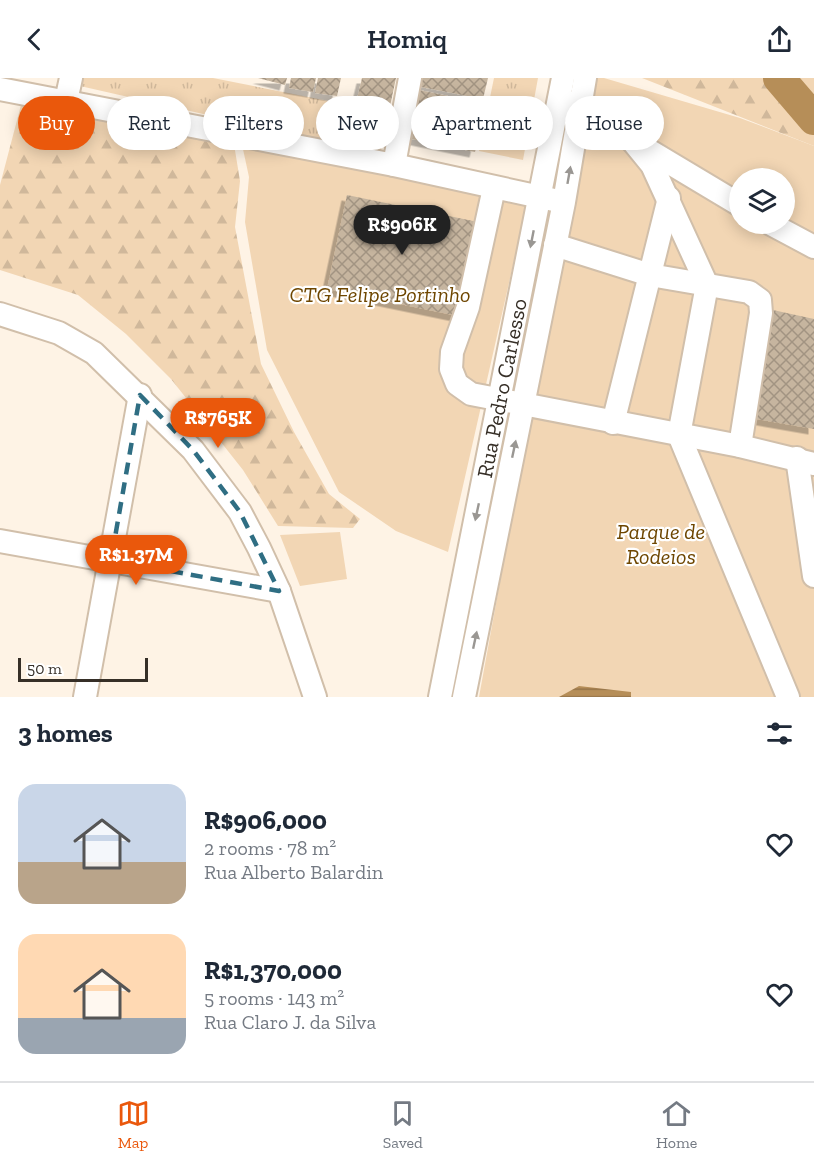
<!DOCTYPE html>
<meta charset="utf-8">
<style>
body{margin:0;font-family:"Zilla Slab",serif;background:#f6f6f7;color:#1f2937;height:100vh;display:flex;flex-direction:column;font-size:22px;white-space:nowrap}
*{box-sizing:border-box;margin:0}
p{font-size:20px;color:#747a83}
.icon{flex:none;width:33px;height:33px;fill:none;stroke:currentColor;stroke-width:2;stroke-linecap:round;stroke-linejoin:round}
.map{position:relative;height:619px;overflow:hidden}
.side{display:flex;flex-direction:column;background:#fff;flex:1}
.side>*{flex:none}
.guide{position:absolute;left:18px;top:18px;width:778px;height:54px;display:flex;gap:12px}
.tools{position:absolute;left:729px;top:90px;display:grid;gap:12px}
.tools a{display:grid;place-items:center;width:66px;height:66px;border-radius:50%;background:#fff;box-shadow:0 3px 15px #0003;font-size:30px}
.scale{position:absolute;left:18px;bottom:15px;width:130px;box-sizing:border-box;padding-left:6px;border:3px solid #362f27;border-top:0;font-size:16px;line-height:21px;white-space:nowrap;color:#362f27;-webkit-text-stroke:4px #fff;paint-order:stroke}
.price{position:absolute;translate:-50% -51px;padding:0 14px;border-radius:21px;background:#ea580c;color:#fff;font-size:20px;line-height:39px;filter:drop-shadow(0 2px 3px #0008)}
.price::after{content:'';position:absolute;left:50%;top:36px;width:18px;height:14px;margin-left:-9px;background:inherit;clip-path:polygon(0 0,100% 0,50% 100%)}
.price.selected{background:#222;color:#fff}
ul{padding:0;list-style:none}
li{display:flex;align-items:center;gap:18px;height:150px;padding:0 18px}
li span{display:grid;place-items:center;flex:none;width:168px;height:120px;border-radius:18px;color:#555}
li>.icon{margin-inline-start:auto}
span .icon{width:72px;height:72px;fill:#fffc;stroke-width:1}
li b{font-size:26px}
h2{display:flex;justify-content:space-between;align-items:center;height:72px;padding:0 18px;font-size:26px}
.tag{padding:0 21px;border-radius:27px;background:#fff;box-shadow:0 3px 15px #0003;font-size:21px;line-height:54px}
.tag.selected{background:#ea580c;color:#fff}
header{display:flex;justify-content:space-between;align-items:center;height:78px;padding:0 18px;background:#fff;font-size:27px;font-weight:600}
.menu{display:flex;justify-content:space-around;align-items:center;height:84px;border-top:2px solid #e0e1e3;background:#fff;font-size:16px;color:#747a83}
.menu a{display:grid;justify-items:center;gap:3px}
.menu .selected{color:#ea580c}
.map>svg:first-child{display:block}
.grass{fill:url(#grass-tufts)}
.forest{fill:url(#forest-firs)}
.park{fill:#f2d6b4;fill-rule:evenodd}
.water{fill:url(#water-rules)}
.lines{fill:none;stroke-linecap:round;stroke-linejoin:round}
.river{stroke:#b68e58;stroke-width:32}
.building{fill:url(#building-cross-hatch);filter:url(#shadow)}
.minor-casing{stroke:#d1bfaa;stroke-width:26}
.minor{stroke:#fff;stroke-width:22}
.oneway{fill:#9a9793}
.marked{fill:none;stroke:#2f6e83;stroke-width:4.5;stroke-dasharray:12 8;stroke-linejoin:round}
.labels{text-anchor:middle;stroke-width:4.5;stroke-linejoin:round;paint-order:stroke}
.park-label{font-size:22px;font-style:italic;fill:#6e4600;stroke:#fff}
.street-label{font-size:22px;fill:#362f27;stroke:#fff}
</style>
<header><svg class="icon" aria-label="back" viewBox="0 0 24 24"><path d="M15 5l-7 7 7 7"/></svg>Homiq<svg class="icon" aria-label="share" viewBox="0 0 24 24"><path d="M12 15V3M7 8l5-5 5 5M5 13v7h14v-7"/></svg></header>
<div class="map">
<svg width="814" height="619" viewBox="0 0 814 619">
<defs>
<pattern id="grass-tufts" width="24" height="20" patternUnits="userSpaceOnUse" patternTransform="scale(1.5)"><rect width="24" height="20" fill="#f2d6b4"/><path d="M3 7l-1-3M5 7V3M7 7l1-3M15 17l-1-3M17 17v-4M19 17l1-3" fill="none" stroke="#d0b89b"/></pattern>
<pattern id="forest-firs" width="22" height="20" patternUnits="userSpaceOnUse" patternTransform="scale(1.5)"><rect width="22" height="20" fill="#f2d6b4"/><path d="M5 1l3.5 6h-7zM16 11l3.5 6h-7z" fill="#d0b89b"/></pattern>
<pattern id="water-rules" width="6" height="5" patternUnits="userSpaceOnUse" patternTransform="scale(1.5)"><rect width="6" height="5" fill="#b68e58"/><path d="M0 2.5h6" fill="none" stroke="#957449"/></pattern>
<pattern id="building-cross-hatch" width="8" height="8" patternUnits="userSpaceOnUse" patternTransform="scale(1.5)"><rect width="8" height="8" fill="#c6b59f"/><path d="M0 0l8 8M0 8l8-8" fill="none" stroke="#a29482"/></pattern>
<filter id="shadow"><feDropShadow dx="-5.5" dy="5.5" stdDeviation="0" flood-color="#0004"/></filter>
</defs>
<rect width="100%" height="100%" fill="#fef3e5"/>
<!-- grass -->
<path class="grass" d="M 81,0 L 213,0 L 389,35 L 380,76 L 80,8 Z
M 494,0 L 538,0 L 523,82 L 479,73 Z"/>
<!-- forest -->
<path class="forest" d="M 642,0 L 814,0 L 814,68 Z
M 21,27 L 233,60 L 240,103 L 235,149 L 261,286 L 294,354 L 329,416 L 360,441 L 353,450 L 278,448 L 243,392 L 171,301 L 126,256 L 78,217 L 0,192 L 0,107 Z"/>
<!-- park -->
<path class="park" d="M 592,0 L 604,0 L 740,40 L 814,68 L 814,619 L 479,619 ZM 740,100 L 784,100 L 784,146 L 740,146 Z
M 241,62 L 528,121 L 448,474 L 396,453 L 339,414 L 267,272 L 245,144 L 249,99 Z
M 340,454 L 347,501 L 300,508 L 280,457 Z"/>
<!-- water -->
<path class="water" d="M 579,608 L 631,614 L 631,619 L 559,619 Z"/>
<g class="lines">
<!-- river -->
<path class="river" d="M 779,0 L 814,41"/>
</g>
<!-- building -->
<path class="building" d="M 258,0 L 287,0 L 285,7 Z
M 291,0 L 316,0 L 313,14 L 289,10 Z
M 318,0 L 341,0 L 337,18 L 315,15 Z
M 362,0 L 396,0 L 390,28 L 357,21 Z
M 422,0 L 488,0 L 483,21 L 421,9 Z
M 419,12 L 482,25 L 479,45 L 416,34 Z
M 417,39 L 481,50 L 475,74 L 412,61 Z
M 347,117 L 478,144 L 458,238 L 327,211 Z
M 773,232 L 814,241 L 814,351 L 751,340 Z"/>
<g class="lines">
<defs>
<g id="minor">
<path d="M 0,11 L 394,87 L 554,122"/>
<path d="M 66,23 L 71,0"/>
<path d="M 568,24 L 740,127"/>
<path d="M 630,60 L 652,87 L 707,207 L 679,357 L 788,619"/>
<path d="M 394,87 L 410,0"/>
<path d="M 494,110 L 468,229 L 452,274 L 451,291 L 457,306 L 471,316 L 740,368 L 814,386"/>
<path d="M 771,146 L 814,169"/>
<path d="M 555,167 L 650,197 L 749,214 L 760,222 L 761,235 L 740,368"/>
<path d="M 0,236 L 59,255 L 94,275 L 193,372 L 240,434 L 259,470 L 279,513 L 315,619"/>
<path d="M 613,345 L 669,120"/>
<path d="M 797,380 L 814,498"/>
<path d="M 0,463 L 279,513"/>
<path d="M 85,619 L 140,317"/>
<path id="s1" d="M 440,619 L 563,0"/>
<path d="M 464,619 L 564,124 L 585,0"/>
</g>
</defs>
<!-- minor casing -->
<use href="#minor" class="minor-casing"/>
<!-- minor -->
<use href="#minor" class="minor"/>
</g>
<!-- one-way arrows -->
<defs><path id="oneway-solid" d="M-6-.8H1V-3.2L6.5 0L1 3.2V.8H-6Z" transform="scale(1.5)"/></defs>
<g class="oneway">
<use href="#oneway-solid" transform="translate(569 97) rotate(-80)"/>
<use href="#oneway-solid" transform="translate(532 161) rotate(101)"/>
<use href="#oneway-solid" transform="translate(514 371) rotate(-78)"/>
<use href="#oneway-solid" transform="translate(477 434) rotate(102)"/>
<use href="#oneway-solid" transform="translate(475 562) rotate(-78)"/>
</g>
<!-- marked area -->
<path class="marked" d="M 140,317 L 193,372 L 240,434 L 279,513 L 111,482 Z"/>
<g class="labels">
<!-- park labels -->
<g class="park-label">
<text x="380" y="224">CTG Felipe Portinho</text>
<text x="661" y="461">Parque de<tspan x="661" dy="25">Rodeios</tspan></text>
</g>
<!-- street labels -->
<g class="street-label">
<text dy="8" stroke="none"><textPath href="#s1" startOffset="315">Rua Pedro Carlesso</textPath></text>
</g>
</g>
</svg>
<div class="tools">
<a><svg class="icon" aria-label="layers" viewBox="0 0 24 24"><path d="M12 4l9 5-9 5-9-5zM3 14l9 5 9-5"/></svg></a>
</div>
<div class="scale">50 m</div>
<b class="price selected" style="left:402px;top:178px">R$906K</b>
<b class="price" style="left:218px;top:371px">R$765K</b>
<b class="price" style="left:136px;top:508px">R$1.37M</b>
<div class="guide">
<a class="tag selected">Buy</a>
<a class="tag">Rent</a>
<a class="tag">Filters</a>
<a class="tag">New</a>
<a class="tag">Apartment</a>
<a class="tag">House</a>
</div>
</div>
<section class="side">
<h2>3 homes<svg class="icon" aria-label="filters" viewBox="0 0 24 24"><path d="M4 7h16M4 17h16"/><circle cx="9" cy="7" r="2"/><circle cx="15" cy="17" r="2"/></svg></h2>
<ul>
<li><span style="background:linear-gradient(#c9d6e8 65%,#b9a48a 0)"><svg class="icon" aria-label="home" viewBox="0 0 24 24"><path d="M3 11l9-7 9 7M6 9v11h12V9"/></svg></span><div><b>R$906,000</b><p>2 rooms · 78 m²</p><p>Rua Alberto Balardin</p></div><svg class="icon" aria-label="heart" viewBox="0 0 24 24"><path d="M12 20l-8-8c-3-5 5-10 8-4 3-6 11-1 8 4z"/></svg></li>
<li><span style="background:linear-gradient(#ffd9b3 70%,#9aa5b1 0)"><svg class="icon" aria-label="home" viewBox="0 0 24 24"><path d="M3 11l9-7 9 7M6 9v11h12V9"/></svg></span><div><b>R$1,370,000</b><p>5 rooms · 143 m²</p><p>Rua Claro J. da Silva</p></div><svg class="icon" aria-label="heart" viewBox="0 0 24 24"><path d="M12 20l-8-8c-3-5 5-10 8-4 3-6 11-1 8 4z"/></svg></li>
</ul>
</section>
<nav class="menu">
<a class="selected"><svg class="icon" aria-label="map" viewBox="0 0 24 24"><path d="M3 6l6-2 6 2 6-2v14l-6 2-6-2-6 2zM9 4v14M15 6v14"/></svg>Map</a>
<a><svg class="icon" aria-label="saved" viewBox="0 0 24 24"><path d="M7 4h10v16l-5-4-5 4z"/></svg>Saved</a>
<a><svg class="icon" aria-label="home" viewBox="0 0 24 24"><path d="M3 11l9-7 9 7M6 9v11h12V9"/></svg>Home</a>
</nav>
